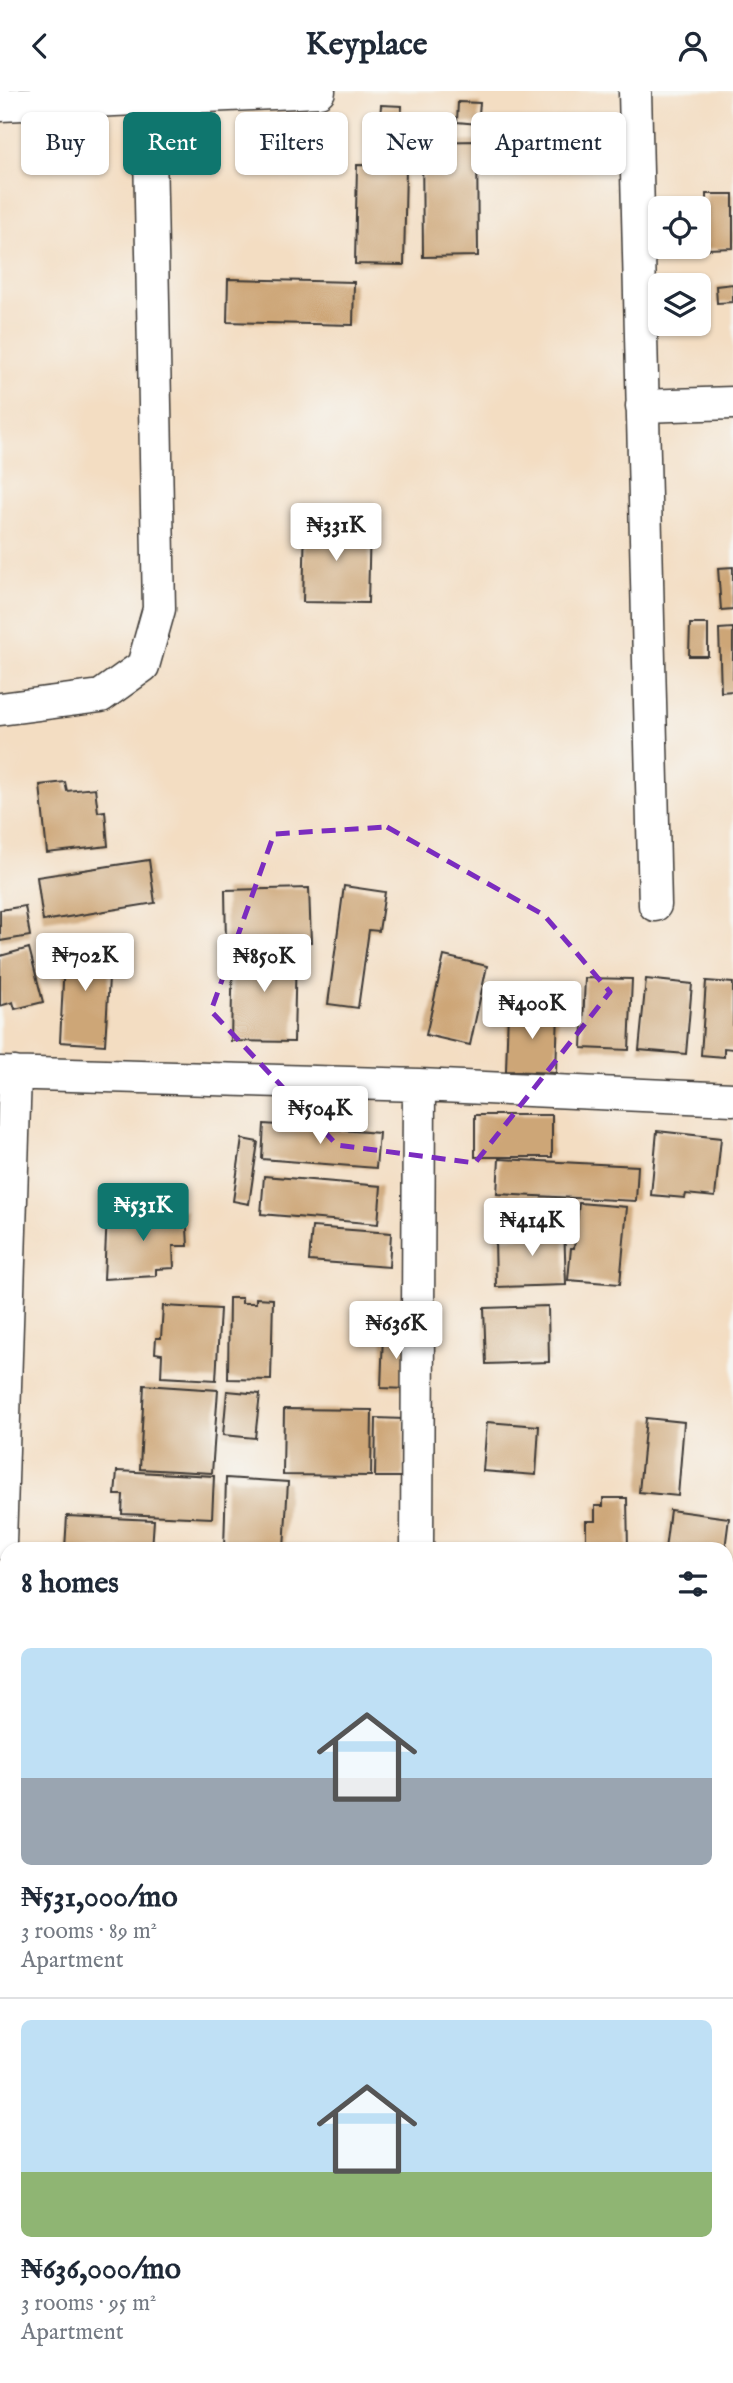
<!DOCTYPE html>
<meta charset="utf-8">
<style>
body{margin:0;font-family:"IM FELL English",serif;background:#f6f6f7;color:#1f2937;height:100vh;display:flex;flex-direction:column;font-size:26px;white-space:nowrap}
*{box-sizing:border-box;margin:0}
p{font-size:23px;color:#747a83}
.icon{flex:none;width:38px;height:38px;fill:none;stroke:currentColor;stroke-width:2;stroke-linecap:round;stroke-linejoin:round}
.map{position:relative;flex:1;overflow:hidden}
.panel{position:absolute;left:0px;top:1451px;width:733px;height:842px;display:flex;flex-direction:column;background:#fff;border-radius:21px 21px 0 0;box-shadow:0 2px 5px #0004}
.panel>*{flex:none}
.top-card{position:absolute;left:21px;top:21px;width:691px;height:63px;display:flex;gap:14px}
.buttons{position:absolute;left:648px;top:105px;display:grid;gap:14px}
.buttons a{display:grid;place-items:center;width:63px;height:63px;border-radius:10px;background:#fff;box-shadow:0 2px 5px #0004;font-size:35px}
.price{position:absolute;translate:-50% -60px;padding:0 16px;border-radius:7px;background:#fff;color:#222;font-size:23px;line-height:46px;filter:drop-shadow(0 2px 4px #0008)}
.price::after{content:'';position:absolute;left:50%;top:42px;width:21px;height:16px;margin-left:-10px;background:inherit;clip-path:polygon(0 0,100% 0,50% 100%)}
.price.on{background:#0f766e;color:#fff}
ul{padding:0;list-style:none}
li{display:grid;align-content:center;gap:14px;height:371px;padding:0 21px}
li+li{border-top:2px solid #e0e1e3}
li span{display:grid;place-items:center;height:217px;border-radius:10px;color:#555}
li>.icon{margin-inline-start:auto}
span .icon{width:126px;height:126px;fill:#fffc;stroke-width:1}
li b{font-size:30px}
h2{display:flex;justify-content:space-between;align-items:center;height:84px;padding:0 21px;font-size:30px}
.chip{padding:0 24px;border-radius:10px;background:#fff;box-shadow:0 2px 5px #0004;font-size:24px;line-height:63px}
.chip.on{background:#0f766e;color:#fff}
header{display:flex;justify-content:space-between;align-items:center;height:91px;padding:0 21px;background:#fff;font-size:32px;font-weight:700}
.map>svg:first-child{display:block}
.building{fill:#cda677}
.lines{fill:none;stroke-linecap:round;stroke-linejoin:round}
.minor-casing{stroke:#3c3935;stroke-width:35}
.minor{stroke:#fff;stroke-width:32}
.marked{fill:none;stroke:#7b2cbf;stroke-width:5;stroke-dasharray:14 9;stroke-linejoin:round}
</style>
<header><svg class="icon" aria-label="back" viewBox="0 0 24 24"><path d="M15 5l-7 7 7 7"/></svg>Keyplace<svg class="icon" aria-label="person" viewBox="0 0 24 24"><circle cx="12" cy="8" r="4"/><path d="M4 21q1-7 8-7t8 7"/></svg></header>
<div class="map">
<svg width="733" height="2292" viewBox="0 0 733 2292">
<rect width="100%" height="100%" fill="#f6f6f2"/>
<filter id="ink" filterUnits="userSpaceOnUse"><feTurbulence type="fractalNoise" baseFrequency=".0143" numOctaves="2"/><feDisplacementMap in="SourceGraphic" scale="14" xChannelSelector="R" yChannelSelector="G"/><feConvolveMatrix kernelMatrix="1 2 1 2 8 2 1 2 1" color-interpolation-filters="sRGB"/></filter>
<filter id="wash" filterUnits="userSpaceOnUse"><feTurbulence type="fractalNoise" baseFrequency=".00686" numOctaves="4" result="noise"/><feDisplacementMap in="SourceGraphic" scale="28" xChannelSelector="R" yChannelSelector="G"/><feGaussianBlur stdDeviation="1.57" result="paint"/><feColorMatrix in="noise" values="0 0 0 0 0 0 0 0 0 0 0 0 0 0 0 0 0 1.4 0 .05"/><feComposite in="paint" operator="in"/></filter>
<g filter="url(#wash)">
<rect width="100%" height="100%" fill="#f3ddc2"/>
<g id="blocks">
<!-- building -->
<path class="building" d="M 458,11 L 480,12 L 478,33 L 457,31 Z
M 381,14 L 402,15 L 400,44 L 379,43 Z
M 477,50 L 478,165 L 423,166 L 422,51 Z
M 357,74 L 406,75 L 404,174 L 355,173 Z
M 706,103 L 733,103 L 733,157 L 707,158 Z
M 228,188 L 354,191 L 353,234 L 227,231 Z
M 733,193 L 733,211 L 717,212 L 716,195 Z
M 305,432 L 370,434 L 368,512 L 303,511 Z
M 733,476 L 733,518 L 721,519 L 718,477 Z
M 690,533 L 708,533 L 708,565 L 689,565 Z
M 733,537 L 733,600 L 721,601 L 719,538 Z
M 65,691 L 67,700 L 95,697 L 98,721 L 105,720 L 108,755 L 47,762 L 40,694 Z
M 149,769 L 155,812 L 43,830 L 37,786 Z
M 344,795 L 385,801 L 379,840 L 369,839 L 358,917 L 328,913 Z
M 309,797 L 311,851 L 226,853 L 225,799 Z
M 25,815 L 30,845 L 0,850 L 0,819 Z
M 65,851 L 111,853 L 105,954 L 60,951 Z
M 233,855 L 296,856 L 294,951 L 231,950 Z
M 29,857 L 43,911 L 15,918 L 13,911 L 0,915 L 0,865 Z
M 444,865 L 487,875 L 470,954 L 426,944 Z
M 585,887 L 632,888 L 629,959 L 582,957 Z
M 646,888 L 692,893 L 686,963 L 639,959 Z
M 706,890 L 733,892 L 733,958 L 724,957 L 724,966 L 701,964 Z
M 508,919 L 558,920 L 556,982 L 506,980 Z
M 475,1024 L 552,1024 L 552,1066 L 475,1066 Z
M 264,1033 L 379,1042 L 376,1077 L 262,1068 Z
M 657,1040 L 721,1047 L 715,1106 L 686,1103 L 685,1107 L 651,1104 Z
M 242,1048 L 258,1051 L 249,1113 L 233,1110 Z
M 499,1068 L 638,1075 L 636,1110 L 497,1103 Z
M 264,1085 L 381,1095 L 378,1133 L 261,1123 Z
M 579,1112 L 627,1116 L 620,1193 L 568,1189 L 571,1157 L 574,1157 Z
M 186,1119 L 188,1155 L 173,1155 L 174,1177 L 156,1178 L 156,1185 L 104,1188 L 107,1123 Z
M 564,1134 L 566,1194 L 496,1196 L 495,1147 L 519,1147 L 519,1136 Z
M 312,1136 L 391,1142 L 389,1176 L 309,1170 Z
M 229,1207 L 242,1207 L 242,1212 L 256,1212 L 256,1207 L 273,1208 L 271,1289 L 228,1288 Z
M 163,1215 L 220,1218 L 216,1289 L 161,1286 L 162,1263 L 155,1262 L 156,1247 L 161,1247 Z
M 548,1215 L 549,1271 L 486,1273 L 484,1217 Z
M 383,1243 L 411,1244 L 409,1298 L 381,1297 Z
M 144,1294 L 218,1299 L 212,1382 L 140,1378 Z
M 227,1300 L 260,1303 L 255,1347 L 223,1344 Z
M 284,1318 L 372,1319 L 371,1385 L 283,1384 Z
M 376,1327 L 404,1328 L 403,1386 L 375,1386 Z
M 646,1327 L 684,1331 L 678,1405 L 639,1401 Z
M 487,1331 L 539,1335 L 536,1384 L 483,1380 Z
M 117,1380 L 214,1385 L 212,1427 L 122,1423 L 123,1404 L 115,1404 Z
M 226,1387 L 288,1391 L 284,1458 L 224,1458 Z
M 603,1407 L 627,1407 L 628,1458 L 586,1456 L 586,1430 L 595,1430 L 595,1415 L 603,1415 Z
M 670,1419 L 729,1427 L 725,1458 L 665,1458 Z
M 67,1425 L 154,1429 L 152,1458 L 65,1458 Z
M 0,1704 L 7,1704 L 6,1747 L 0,1746 Z
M 726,1745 L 733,1745 L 733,1804 L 726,1803 Z
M 726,1811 L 733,1811 L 733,1856 L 726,1856 Z
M 0,1847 L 7,1848 L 7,1893 L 0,1892 Z
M 726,1906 L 733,1907 L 733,1973 L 726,1973 Z
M 726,2163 L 733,2163 L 733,2215 L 726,2215 Z
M 0,2239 L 7,2239 L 7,2286 L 25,2286 L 25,2292 L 0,2292 Z
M 71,2286 L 109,2286 L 109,2292 L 71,2292 Z
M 293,2286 L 343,2286 L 343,2292 L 293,2292 Z
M 362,2286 L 419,2286 L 419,2291 L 362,2290 Z
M 421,2286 L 471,2286 L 471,2289 L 421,2290 Z
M 474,2286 L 534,2286 L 534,2292 L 511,2292 L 511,2288 L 474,2288 Z"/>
</g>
</g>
<g filter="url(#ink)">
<use href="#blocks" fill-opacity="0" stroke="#3c3935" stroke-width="2"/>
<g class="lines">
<defs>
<path id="minor" d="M 635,0 L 655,814
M 0,14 L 319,0
M 642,315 L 733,312
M 0,618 L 101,605 L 143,575 L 159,518 L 149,7
M 0,982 L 419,994 L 733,1008
M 0,1452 L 15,982
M 417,1458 L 419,994
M 0,1690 L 7,1690
M 726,1708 L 733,1708
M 0,2092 L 7,2092
M 726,2123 L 733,2123
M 119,2286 L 120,2292
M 548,2286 L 548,2292"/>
</defs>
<!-- minor casing -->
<use href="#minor" class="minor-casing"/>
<!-- minor -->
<use href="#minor" class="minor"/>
</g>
</g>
<!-- marked area -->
<path class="marked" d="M 387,736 L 544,824 L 610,901 L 475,1072 L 337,1054 L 211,920 L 274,743 Z"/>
</svg>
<div class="buttons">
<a><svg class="icon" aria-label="locate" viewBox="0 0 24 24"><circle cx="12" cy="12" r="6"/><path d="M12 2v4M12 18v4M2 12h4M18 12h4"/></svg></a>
<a><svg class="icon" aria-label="layers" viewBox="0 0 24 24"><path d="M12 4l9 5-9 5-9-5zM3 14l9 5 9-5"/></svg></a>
</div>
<b class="price" style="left:336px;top:472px">₦331K</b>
<b class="price" style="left:85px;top:902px">₦702K</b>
<b class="price" style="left:264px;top:903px">₦850K</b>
<b class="price" style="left:532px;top:950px">₦400K</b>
<b class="price" style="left:320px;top:1055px">₦504K</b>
<b class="price on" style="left:143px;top:1152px">₦531K</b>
<b class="price" style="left:532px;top:1167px">₦414K</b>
<b class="price" style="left:396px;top:1270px">₦636K</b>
<div class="top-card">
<a class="chip">Buy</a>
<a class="chip on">Rent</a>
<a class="chip">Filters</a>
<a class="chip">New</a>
<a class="chip">Apartment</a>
</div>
<section class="panel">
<h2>8 homes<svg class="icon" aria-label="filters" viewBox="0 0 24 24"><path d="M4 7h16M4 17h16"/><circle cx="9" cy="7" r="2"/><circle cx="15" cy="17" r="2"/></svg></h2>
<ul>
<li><span style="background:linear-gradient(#bfe0f5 60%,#9aa5b1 0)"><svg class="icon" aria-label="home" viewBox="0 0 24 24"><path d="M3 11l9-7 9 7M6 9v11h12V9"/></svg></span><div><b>₦531,000/mo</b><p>3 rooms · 89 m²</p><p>Apartment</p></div></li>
<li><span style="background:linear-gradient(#bfe0f5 70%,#8fb573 0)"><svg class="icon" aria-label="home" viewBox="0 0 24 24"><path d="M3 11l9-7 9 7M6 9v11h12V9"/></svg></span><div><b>₦636,000/mo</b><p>3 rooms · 95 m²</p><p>Apartment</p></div></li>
</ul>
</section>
</div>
